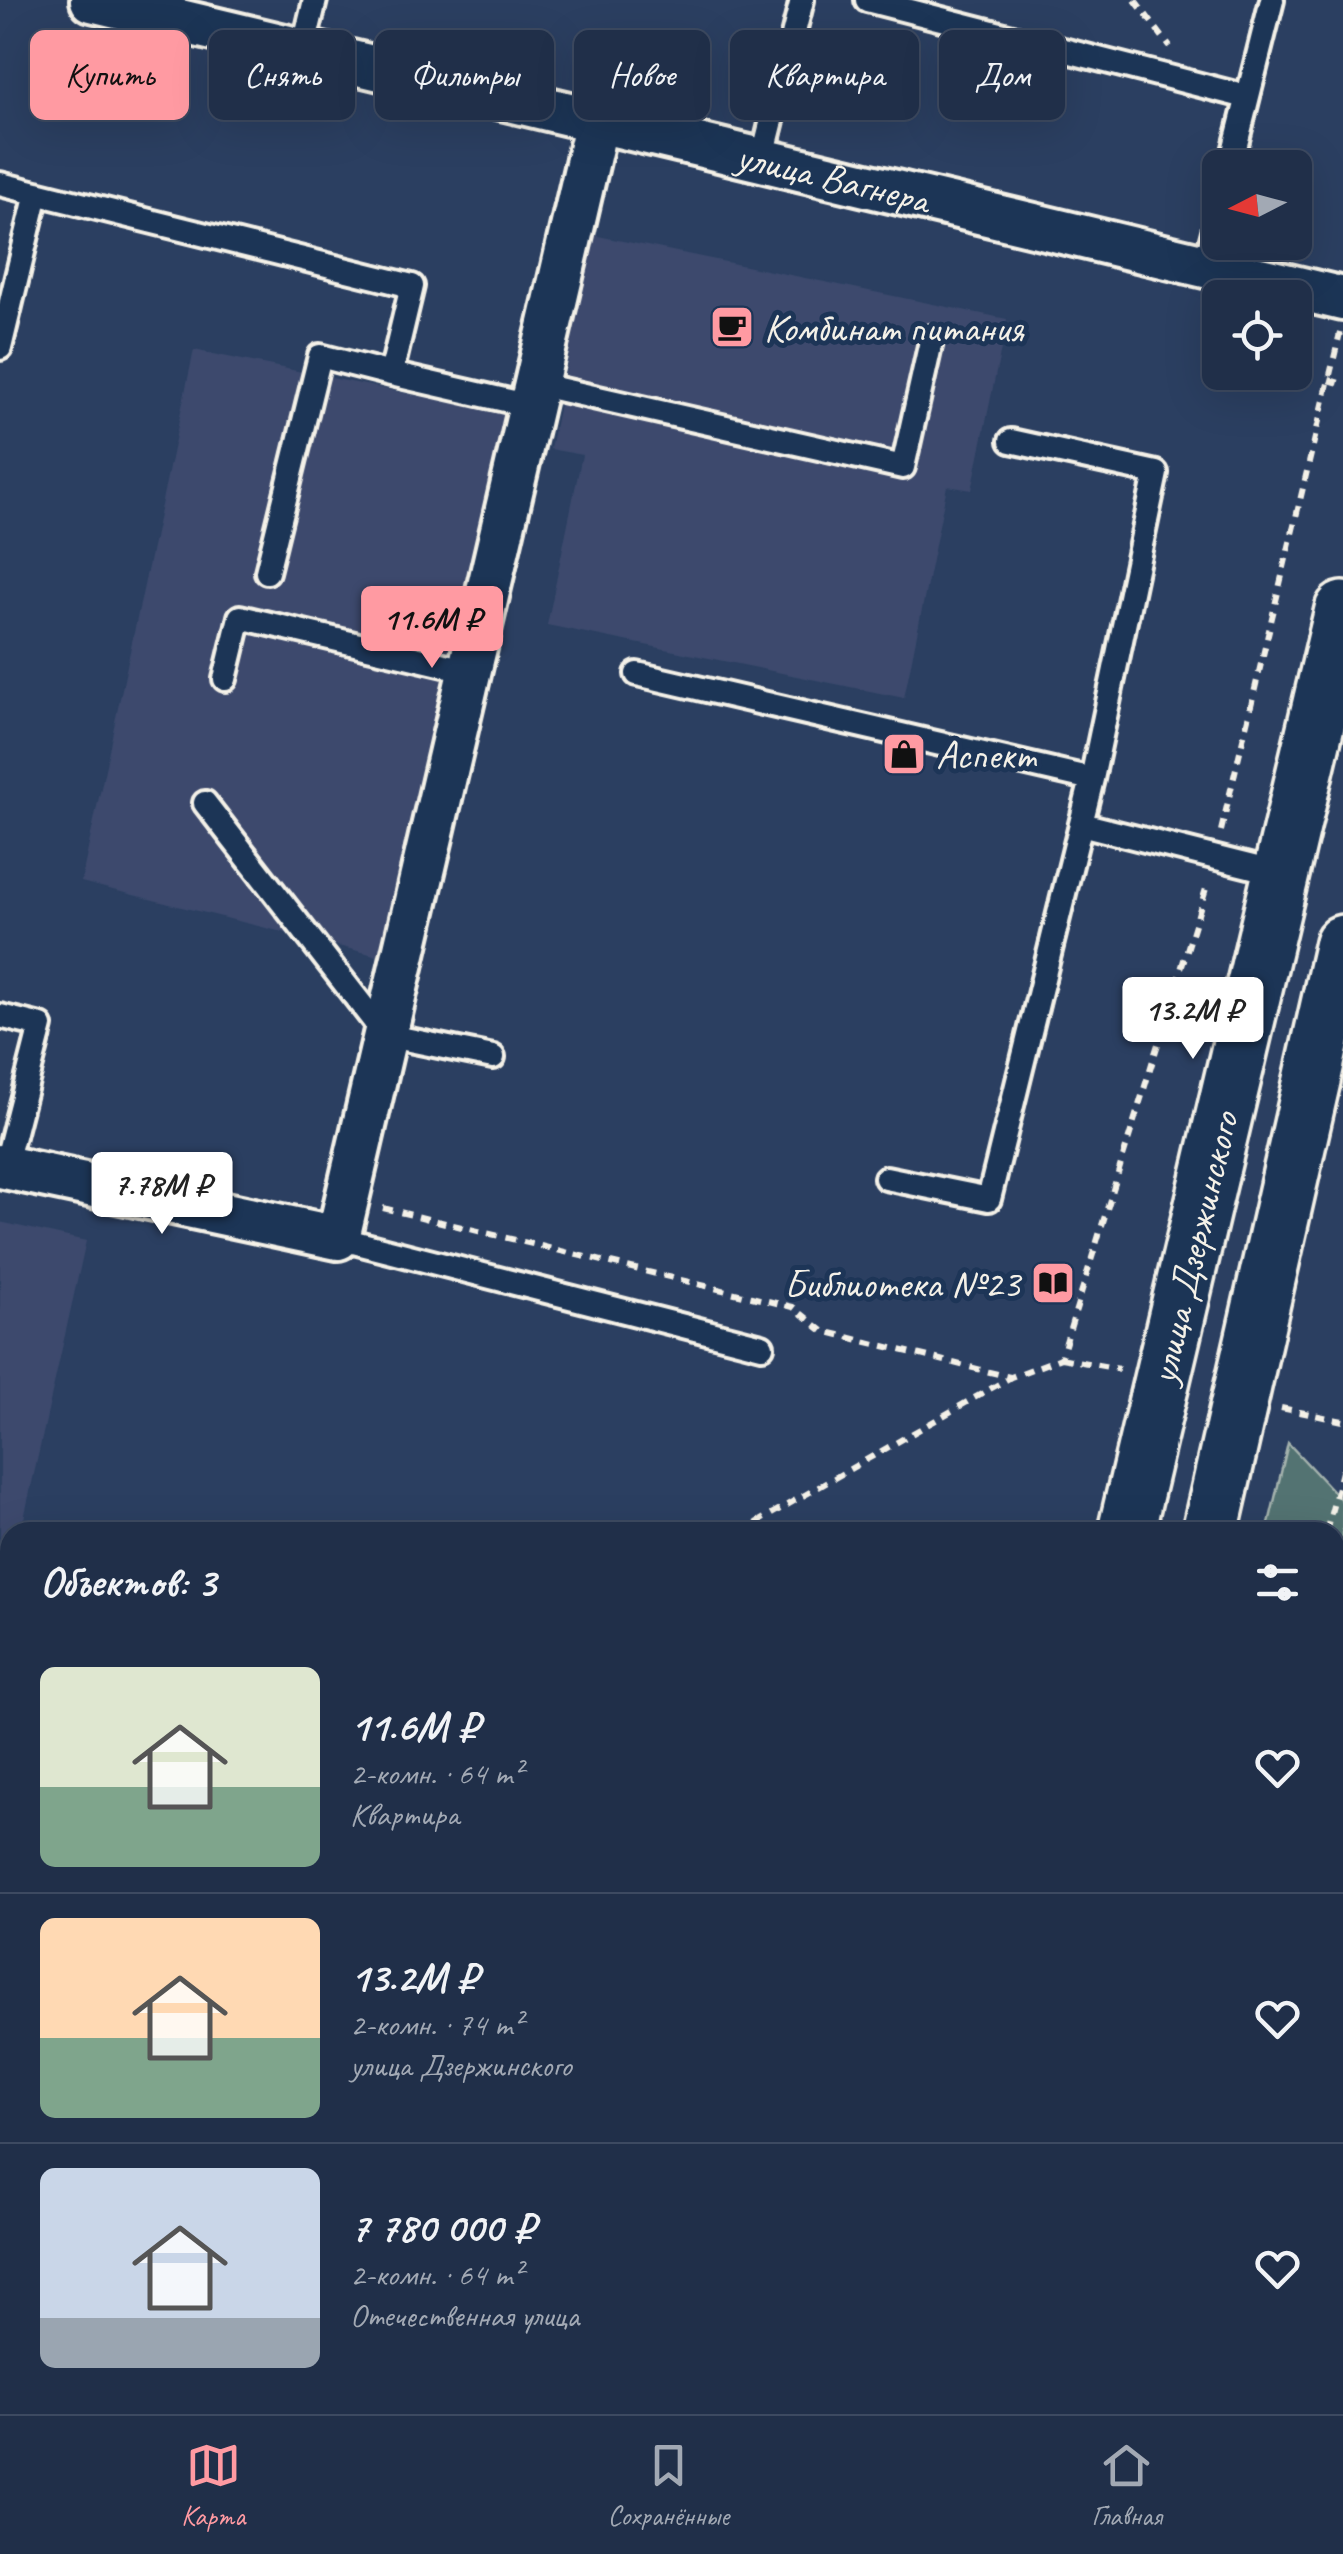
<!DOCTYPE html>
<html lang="ru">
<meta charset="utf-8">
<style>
body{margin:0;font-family:Caveat,sans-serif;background:#283750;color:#f1f3f6;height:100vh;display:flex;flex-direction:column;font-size:38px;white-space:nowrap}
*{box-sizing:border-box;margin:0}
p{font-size:32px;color:#a2a9b4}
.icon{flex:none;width:55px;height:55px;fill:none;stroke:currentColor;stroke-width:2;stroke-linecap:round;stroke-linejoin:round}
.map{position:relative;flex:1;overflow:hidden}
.drawer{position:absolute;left:0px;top:1522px;width:1345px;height:892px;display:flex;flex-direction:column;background:#202f49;border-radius:30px 30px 0 0;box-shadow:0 10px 40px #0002,0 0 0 2px #3d4a61}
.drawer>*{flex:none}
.guide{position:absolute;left:30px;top:30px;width:1285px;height:90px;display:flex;gap:20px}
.needle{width:65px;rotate:264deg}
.controls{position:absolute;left:1202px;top:150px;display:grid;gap:20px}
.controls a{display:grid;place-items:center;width:110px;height:110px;border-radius:15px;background:#202f49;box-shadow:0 10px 40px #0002,0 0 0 2px #3d4a61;font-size:50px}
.price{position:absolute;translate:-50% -85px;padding:0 22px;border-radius:10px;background:#fff;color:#222;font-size:32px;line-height:65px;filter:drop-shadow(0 2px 5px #0008)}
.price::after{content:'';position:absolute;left:50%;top:60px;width:30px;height:22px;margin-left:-15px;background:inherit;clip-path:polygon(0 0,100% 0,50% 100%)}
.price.selected{background:#ff9aa2;color:#111}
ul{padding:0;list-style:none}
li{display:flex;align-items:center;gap:30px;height:250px;padding:0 40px}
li+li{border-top:2px solid #3d4a61}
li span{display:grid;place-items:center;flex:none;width:280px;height:200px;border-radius:15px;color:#555}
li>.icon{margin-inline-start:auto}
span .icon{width:120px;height:120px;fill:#fffc;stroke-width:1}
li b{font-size:42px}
h2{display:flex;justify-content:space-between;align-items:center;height:120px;padding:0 40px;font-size:42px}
.chip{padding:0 35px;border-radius:15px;background:#202f49;box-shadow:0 10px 40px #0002,0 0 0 2px #3d4a61;font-size:35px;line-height:90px}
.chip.selected{background:#ff9aa2;color:#111}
.dock{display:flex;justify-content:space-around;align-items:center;height:140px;border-top:2px solid #3d4a61;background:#202f49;font-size:28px;color:#a2a9b4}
.dock a{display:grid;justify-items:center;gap:5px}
.dock .selected{color:#ff9aa2}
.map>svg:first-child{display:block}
.built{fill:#3c4a6d}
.green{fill:#537372;stroke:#a4b2ad;stroke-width:2.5}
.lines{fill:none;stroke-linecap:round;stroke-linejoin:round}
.service-casing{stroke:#f4f1e8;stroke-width:30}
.minor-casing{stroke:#f4f1e8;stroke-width:50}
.secondary-casing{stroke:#f4f1e8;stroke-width:62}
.primary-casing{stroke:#f4f1e8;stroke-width:62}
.path{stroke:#f4f1e8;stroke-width:6;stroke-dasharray:10 8;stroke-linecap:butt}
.service{stroke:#1d3557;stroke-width:22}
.minor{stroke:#1d3557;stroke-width:42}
.secondary{stroke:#1d3557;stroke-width:55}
.primary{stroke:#6b7074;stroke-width:55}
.labels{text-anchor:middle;stroke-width:10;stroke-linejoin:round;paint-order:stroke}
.street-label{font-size:40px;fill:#f4f1e8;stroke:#1d3557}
.poi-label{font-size:40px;fill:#f4f1e8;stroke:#1d3557;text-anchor:start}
</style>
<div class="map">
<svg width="1343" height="2414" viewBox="0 0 1343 2414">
<rect width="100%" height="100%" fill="#2b3f61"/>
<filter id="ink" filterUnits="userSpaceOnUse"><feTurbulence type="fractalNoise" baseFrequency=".01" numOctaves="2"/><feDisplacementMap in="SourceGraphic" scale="20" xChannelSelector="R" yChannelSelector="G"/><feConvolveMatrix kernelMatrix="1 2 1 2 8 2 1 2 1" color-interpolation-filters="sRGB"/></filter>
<g filter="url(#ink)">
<!-- built -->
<path class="built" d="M 593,235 L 1007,319 L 972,490 L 947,486 L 904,698 L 547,625 L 582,455 L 550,449 Z
M 194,350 L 508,414 L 378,956 L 81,882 Z
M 0,1222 L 86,1241 L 21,1532 L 10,1532 L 10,1583 L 0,1629 Z"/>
<!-- green -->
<path class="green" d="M 1288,1443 L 1343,1502 L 1343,1777 L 1335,1770 L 1335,1532 L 1267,1532 Z
M 1335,1929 L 1343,1931 L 1343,2414 L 1099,2414 L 1102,2405 L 1335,2405 Z
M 266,2405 L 435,2405 L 441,2414 L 252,2414 Z
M 510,2405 L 747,2405 L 748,2414 L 518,2414 Z"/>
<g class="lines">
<defs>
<path id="service" d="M 867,0 L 1247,97
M 303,50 L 315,0
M 762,160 L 802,0
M 1230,168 L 1272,0
M 0,184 L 412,286 L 391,374 L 531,406
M 1205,267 L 1220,208
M 0,348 L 37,193
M 536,384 L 903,467 L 932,337
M 267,572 L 320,356 L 391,374
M 637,674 L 1092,779
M 225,679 L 240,617 L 470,671
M 205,803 L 385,1035 L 493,1057
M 1081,824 L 1281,874
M 0,1016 L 41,1026 L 5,1167
M 886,1178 L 989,1199 L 1092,779 L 1156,473 L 1011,441
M 338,1238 L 762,1346
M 0,1922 L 10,1924"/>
<g id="minor">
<path id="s1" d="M 92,0 L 1343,299"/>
<path d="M 0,1166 L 338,1238 L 597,121"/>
<path d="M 0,2156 L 10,2158"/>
</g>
<g id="secondary">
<path id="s2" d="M 1126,1532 L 1343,610"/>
<path d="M 1210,1532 L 1343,943"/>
<path d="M 1335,1823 L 1343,1829"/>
<path d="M 3,2411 L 112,2405"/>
</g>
<path id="primary" d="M 1335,1903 L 1343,1905
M 474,2405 L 481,2414
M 0,2410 L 16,2414
M 881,2414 L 884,2405
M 957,2414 L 960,2405"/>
</defs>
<!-- service casing -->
<use href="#service" class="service-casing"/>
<!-- minor casing -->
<use href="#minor" class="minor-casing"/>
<!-- secondary casing -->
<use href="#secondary" class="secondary-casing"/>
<!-- primary casing -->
<use href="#primary" class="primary-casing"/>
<!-- path -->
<path class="path" d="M 1135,0 L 1170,47
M 1329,380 L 1343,384
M 1221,831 L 1340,333
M 383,1208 L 793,1307 L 823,1331 L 1010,1377
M 1061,1358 L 1119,1369
M 1281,1408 L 1343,1421
M 740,1532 L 1011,1377 L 1061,1358 L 1208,882
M 1326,1532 L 1343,1468
M 1335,1694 L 1343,1715
M 0,2089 L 10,2091
M 0,2337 L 10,2339"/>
<!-- service -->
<use href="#service" class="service"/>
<!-- minor -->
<use href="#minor" class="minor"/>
<!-- secondary -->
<use href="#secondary" class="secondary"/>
<!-- primary -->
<use href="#primary" class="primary"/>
</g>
</g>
<!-- icons -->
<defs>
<symbol id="cafe-square" viewBox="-11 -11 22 22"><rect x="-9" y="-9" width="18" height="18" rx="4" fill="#ff9aa2" stroke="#1d3557"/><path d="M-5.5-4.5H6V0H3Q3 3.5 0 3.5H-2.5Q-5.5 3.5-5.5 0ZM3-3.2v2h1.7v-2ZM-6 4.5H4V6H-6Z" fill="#111"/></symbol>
<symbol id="shop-square" viewBox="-11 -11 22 22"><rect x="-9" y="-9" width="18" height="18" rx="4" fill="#ff9aa2" stroke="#1d3557"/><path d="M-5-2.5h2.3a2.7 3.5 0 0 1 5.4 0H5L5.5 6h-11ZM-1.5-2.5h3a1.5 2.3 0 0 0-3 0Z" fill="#111"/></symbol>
<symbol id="library-square" viewBox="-11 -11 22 22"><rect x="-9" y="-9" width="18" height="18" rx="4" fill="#ff9aa2" stroke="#1d3557"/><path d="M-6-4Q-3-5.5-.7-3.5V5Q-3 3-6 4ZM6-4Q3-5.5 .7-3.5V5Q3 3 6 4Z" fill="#111"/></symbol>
</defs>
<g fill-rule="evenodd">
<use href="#cafe-square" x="707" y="302" width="50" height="50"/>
<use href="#shop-square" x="879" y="729" width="50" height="50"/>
<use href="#library-square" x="1028" y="1258" width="50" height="50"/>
</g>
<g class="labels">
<!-- street labels -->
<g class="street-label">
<text dy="14" stroke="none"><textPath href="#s1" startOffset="762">улица Вагнера</textPath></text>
<text dy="14" stroke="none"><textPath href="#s2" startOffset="292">улица Дзержинского</textPath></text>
</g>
<!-- poi labels -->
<g class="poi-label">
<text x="764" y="341">Комбинат питания</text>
<text x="936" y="768">Аспект</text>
<text x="1020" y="1297" text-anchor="end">Библиотека №23</text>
</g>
</g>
</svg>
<div class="controls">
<a><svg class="needle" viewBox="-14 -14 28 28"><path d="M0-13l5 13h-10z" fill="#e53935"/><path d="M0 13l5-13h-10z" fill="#a2a9b4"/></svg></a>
<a><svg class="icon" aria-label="locate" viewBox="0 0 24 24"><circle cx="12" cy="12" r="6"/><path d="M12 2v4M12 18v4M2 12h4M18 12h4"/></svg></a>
</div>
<b class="price selected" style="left:432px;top:671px">11.6M ₽</b>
<b class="price" style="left:1193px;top:1062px">13.2M ₽</b>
<b class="price" style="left:162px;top:1237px">7.78M ₽</b>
<div class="guide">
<a class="chip selected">Купить</a>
<a class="chip">Снять</a>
<a class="chip">Фильтры</a>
<a class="chip">Новое</a>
<a class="chip">Квартира</a>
<a class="chip">Дом</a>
</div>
<section class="drawer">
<h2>Объектов: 3<svg class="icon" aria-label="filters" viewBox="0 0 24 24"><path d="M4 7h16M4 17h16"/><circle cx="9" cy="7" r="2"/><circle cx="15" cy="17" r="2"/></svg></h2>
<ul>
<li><span style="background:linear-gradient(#dfe7d0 60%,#7fa58c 0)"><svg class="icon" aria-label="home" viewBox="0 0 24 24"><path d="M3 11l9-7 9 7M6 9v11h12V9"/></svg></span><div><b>11.6M ₽</b><p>2-комн. · 64 m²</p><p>Квартира</p></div><svg class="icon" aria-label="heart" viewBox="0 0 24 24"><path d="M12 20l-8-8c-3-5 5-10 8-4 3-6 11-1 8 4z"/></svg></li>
<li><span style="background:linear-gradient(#ffd9b3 60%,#7fa58c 0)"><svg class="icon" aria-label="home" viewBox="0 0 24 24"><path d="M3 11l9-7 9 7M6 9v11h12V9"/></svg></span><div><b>13.2M ₽</b><p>2-комн. · 74 m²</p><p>улица Дзержинского</p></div><svg class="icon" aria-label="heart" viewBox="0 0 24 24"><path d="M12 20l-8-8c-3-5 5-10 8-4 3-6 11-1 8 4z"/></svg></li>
<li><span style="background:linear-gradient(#c9d6e8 75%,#9aa5b1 0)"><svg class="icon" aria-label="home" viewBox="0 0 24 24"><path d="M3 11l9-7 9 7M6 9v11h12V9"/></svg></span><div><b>7 780 000 ₽</b><p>2-комн. · 64 m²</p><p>Отечественная улица</p></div><svg class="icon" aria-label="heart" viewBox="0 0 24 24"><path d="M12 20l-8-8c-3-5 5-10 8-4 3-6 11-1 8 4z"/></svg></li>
</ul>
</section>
</div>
<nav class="dock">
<a class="selected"><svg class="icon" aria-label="map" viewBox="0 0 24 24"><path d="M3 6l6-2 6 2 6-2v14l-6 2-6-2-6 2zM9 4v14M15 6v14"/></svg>Карта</a>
<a><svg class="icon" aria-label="saved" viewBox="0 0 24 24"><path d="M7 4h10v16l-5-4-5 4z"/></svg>Сохранённые</a>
<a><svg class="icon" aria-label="home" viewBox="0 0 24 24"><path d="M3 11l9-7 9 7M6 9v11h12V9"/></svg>Главная</a>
</nav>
